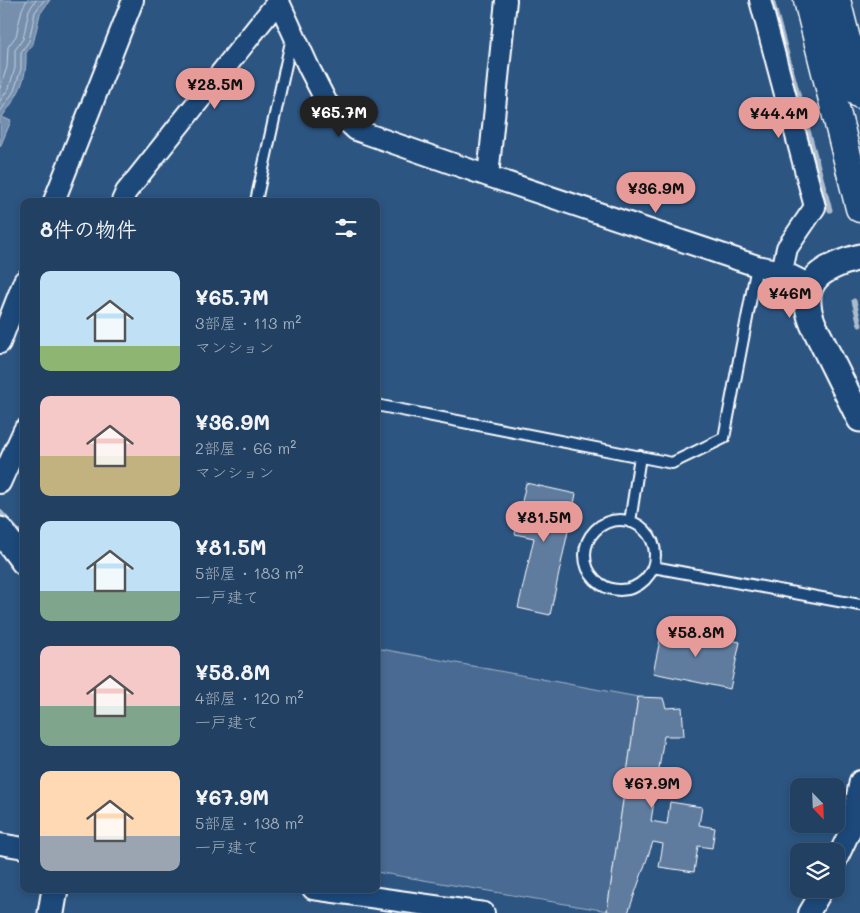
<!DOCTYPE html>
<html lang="ja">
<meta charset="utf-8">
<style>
body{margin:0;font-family:Mali,"Klee One",sans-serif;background:#2d4b6b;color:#f1f3f6;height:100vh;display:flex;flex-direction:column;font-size:19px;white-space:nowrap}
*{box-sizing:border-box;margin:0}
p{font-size:16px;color:#a2afbe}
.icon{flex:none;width:28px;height:28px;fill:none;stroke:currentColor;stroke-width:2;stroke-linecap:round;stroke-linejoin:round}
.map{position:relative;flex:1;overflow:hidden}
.panel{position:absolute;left:20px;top:198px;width:360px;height:695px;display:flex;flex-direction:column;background:#214062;border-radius:10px;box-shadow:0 2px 8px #0003,0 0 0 1px #3e5977}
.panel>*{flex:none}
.needle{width:32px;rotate:157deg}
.fabs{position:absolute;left:790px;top:778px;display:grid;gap:10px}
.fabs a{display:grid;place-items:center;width:55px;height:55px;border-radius:10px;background:#214062;box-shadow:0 2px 8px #0003,0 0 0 1px #3e5977;font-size:25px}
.price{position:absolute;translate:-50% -42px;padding:0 11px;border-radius:18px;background:#e69b98;color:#111;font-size:16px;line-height:32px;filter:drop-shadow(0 1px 2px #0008)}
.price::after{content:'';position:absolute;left:50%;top:30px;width:15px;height:11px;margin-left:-8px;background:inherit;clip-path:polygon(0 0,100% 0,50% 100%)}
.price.on{background:#222;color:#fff}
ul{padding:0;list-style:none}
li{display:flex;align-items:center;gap:15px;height:125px;padding:0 20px}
li span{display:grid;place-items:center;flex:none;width:140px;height:100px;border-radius:10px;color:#555}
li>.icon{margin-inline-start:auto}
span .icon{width:60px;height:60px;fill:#fffc;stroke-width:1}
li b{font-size:21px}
h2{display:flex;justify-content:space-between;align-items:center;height:60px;padding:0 20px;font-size:21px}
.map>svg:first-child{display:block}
.green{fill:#486b92;stroke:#a4b5c8}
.water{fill:#748fad;stroke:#acbcce}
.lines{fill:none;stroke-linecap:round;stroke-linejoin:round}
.shore{stroke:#c7d2de;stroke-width:1}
.stream{stroke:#acbcce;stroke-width:5}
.building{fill:#5e7c9f;stroke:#fff}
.service-casing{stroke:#fff;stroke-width:14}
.minor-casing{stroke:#fff;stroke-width:24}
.tertiary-casing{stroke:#fff;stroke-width:29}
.primary-casing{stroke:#fff;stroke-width:31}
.service{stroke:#1f4a7a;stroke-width:10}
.minor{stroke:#1f4a7a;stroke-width:20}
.tertiary{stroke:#1f4a7a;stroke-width:25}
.primary{stroke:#1f4a7a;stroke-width:28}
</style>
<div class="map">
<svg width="860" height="913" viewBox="0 0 860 913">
<rect width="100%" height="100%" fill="#2c5582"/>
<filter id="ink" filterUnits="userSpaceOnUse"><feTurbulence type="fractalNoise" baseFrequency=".02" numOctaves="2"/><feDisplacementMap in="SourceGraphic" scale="10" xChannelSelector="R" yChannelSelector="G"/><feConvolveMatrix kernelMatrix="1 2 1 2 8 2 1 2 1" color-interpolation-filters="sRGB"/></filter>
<g filter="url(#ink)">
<!-- green -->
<path class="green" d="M 376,648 L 638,697 L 607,911 L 376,872 Z"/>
<!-- water -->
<path class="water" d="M 0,0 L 50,0 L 40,14 L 33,44 L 26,53 C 27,82 18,95 2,117 L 11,121 L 0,147 Z"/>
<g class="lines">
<!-- shore -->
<path class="shore" d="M 0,88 L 7,67 L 8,47 L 16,36 L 22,9 L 27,0
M 0,101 L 9,88 L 15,68 L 15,50 L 23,39 L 29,10 L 36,0
M 0,112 L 14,91 L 21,69 L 21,52 L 29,41 L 35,12 L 44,0"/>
<!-- stream -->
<path class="stream" d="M 772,0 L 830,210
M 854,301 L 860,325
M 0,512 L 24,538"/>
</g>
<!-- building -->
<path class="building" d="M 526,483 L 576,494 L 550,615 L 518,608 L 534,538 L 515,534 Z
M 663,626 L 740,642 L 730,689 L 653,673 Z
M 638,697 L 663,698 L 666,708 L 682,707 L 684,736 L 664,736 L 651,821 L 667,824 L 670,802 L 702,807 L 699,825 L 715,828 L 712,848 L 698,846 L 694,872 L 659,867 L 663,844 L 653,842 L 628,913 L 612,913 L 607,911 Z"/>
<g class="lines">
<defs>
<path id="service" d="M 256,201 L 292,37
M 376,405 L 672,463 L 724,438 L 757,266
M585 555a35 35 0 1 1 70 0a35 35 0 1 1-70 0Z
M 630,522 L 640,456
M 653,567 L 860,605"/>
<path id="minor" d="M 278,0 L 309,68 L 327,103 L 356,130 L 488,176 L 757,266 L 782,271 L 810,285
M 760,0 L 815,207 L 787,248 L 782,271
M 488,176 L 506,0
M 54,201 L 133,0
M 122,201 L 126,192 L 279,0
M 0,343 L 24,281
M 0,483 L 24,430
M 0,844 L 24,848
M 836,861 L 850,831 L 860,781
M 313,889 L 484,913
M 809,913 L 823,889"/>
<path id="tertiary" d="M 860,257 C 822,267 796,281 813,324 L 860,419
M 0,530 L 24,562
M 51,913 L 55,889"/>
<path id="primary" d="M 808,0 L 860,208
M 836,0 L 860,94"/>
</defs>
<!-- service casing -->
<use href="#service" class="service-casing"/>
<!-- minor casing -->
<use href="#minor" class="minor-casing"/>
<!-- tertiary casing -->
<use href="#tertiary" class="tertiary-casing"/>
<!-- primary casing -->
<use href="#primary" class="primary-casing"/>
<!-- service -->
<use href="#service" class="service"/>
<!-- minor -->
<use href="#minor" class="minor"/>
<!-- tertiary -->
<use href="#tertiary" class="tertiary"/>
<!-- primary -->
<use href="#primary" class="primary"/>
</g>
</g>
</svg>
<div class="fabs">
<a><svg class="needle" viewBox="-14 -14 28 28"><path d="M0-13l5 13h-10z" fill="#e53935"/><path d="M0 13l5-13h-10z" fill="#a2afbe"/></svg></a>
<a><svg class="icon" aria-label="layers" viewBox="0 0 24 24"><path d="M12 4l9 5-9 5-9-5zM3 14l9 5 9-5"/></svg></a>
</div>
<b class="price" style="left:215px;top:110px">¥28.5M</b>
<b class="price on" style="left:339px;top:138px">¥65.7M</b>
<b class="price" style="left:779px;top:139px">¥44.4M</b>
<b class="price" style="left:656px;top:214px">¥36.9M</b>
<b class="price" style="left:790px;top:319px">¥46M</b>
<b class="price" style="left:544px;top:543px">¥81.5M</b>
<b class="price" style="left:696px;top:658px">¥58.8M</b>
<b class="price" style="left:652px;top:809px">¥67.9M</b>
<section class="panel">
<h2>8件の物件<svg class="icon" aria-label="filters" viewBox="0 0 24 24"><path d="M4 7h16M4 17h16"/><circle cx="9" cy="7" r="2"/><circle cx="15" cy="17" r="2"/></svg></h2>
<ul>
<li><span style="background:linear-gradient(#bfe0f5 75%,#8fb573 0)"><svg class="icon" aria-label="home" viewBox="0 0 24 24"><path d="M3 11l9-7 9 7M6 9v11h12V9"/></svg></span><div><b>¥65.7M</b><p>3部屋 · 113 m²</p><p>マンション</p></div></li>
<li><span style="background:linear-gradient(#f6c9c9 60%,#c2b280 0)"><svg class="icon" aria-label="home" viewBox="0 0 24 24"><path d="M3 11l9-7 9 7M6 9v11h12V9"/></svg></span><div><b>¥36.9M</b><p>2部屋 · 66 m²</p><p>マンション</p></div></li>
<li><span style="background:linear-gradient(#bfe0f5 70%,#7fa58c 0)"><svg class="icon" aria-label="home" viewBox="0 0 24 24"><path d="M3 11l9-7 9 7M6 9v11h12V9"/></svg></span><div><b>¥81.5M</b><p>5部屋 · 183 m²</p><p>一戸建て</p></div></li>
<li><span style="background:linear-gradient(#f6c9c9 60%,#7fa58c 0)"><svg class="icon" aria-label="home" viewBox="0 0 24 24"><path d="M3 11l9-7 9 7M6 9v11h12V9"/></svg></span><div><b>¥58.8M</b><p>4部屋 · 120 m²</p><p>一戸建て</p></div></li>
<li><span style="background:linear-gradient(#ffd9b3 65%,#9aa5b1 0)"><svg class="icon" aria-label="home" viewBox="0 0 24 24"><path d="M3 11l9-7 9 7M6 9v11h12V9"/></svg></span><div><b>¥67.9M</b><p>5部屋 · 138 m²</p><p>一戸建て</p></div></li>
</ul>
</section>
</div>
